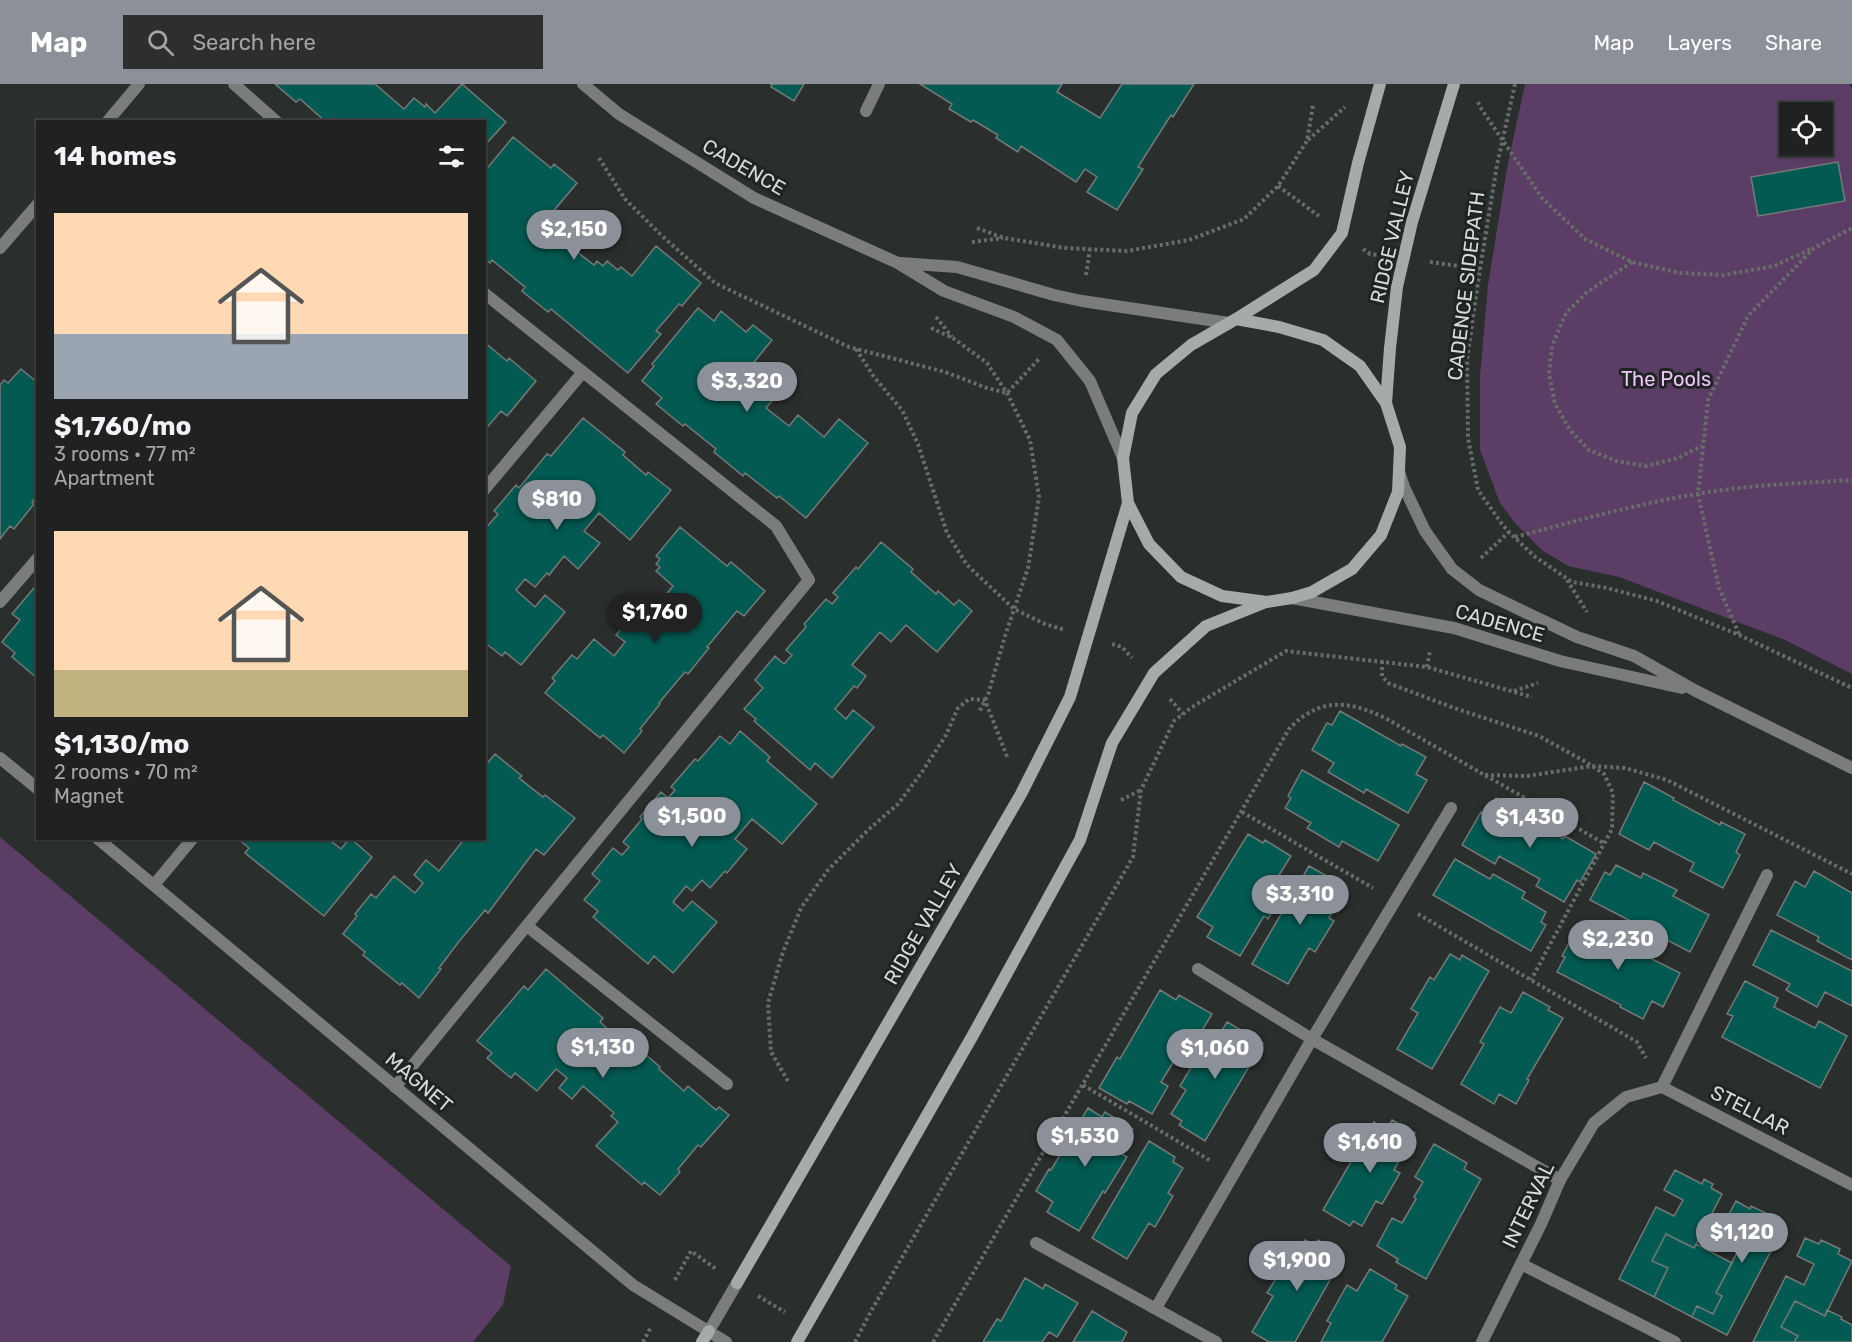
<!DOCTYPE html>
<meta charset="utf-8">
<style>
body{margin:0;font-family:Rubik,sans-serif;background:#2d2f2f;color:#f1f3f6;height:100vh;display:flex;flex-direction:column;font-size:22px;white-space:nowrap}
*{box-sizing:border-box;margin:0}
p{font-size:20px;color:#a2a4a5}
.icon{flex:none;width:33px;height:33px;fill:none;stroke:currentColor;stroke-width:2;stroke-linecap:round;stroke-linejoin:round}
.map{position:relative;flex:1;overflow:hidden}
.panel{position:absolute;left:36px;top:36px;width:450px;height:720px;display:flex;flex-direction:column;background:#202222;border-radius:0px;box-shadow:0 2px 4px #0004,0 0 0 2px #3d3f40}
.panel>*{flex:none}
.tools{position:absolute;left:1779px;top:18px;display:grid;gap:12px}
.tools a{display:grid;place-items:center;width:54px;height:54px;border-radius:0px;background:#202222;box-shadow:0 2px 4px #0004,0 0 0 2px #3d3f40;font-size:30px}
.price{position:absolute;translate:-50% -51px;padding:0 14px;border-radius:21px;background:#8c9099;color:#fff;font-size:20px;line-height:39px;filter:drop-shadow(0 2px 3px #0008)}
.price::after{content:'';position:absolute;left:50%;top:36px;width:18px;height:14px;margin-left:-9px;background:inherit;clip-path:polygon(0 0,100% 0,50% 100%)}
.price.on{background:#222;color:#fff}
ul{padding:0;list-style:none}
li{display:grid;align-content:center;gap:12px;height:318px;padding:0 18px}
li span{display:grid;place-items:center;height:186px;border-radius:0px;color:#555}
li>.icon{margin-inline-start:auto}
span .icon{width:108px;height:108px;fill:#fffc;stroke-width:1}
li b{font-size:26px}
h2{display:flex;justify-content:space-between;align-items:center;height:72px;padding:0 18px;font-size:26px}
header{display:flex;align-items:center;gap:36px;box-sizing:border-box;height:84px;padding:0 30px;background:#8c9099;color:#fff}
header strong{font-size:28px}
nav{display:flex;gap:33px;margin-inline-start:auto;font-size:21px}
.search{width:420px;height:54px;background:#2d2f2f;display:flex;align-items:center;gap:15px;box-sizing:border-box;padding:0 21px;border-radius:0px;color:#a2a4a5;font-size:22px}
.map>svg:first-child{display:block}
.green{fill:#5c3d65;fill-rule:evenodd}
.building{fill:#035a52;stroke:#757a79;stroke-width:1.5}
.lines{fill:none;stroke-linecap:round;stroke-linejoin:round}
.path{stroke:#696c6b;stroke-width:4;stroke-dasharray:3 3;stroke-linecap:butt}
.service{stroke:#7a7d7c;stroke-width:12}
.minor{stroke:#7a7d7c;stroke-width:12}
.tertiary{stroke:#7a7d7c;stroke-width:12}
.secondary{stroke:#a6aaa9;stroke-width:12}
.labels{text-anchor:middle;stroke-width:6;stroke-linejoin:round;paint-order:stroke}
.street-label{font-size:20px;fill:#d8dbda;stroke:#202424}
.park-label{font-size:20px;fill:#f1c4fe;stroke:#202424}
</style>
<header>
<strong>Map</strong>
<div class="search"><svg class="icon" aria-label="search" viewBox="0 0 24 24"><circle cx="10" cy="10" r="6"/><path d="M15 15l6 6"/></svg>Search here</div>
<nav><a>Map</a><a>Layers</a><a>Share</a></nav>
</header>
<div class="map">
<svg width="1852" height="1258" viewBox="0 0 1852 1258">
<rect width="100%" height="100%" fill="#2a2e2d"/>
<!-- green -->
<path class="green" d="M 1525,0 L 1849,0 L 1852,4 L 1852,590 L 1785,556 L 1619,493 L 1568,482 L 1542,466 L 1516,440 L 1500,419 L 1480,366 L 1480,292 L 1488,201 L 1507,84 ZM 1790,28 L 1822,28 L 1822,62 L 1790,62 Z
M 0,753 L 511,1182 L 503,1221 L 473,1258 L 0,1258 Z"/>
<!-- building -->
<path class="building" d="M 275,0 L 375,0 L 404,25 L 414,14 L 425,23 L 426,20 L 435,29 L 462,0 L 506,38 L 484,62 L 484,38 L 326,38 L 300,15 L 296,18 Z
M 770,0 L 804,0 L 794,17 L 771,3 L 772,1 Z
M 920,0 L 1062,0 L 1057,8 L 1100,34 L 1122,0 L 1194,0 L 1173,33 L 1171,31 L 1138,83 L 1143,85 L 1117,126 L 1087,108 L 1097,93 L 1085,85 L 1076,98 L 1021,62 L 1018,68 L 996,54 L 998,51 L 973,36 L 971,38 L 949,25 L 952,20 Z
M 513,53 L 551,84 L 554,80 L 577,99 L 551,130 L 558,136 L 561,133 L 578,147 L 567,160 L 594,181 L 597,177 L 603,182 L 607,177 L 618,186 L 621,183 L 632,192 L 656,162 L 701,199 L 682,222 L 679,220 L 656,247 L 661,250 L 628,289 L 551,225 L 548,228 L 522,207 L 525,203 L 492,176 L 490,179 L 484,174 L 484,88 Z
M 1838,78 L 1845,117 L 1758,132 L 1751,93 Z
M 698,224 L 714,237 L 721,227 L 746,248 L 753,241 L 772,256 L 746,288 L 776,312 L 766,324 L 789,342 L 798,331 L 824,353 L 839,335 L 868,359 L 806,434 L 779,412 L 777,414 L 745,389 L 743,392 L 714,368 L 716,365 L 685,340 L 683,342 L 656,320 L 662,314 L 642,297 L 654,282 L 652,280 Z
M 484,258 L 507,277 L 509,274 L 536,297 L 507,332 L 501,327 L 484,347 Z
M 21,285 L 38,299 L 38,411 L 32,418 L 34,420 L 14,445 L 10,442 L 0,455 L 0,301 L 4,296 L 8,299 Z
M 583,334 L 625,368 L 623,371 L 646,391 L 648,388 L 671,406 L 630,456 L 599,429 L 584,447 L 600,459 L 578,485 L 564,472 L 549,491 L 547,489 L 535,503 L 525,495 L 516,506 L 535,523 L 545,511 L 565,528 L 521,581 L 505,568 L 502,572 L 484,558 L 484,446 L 498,430 L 494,427 L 516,401 L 519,404 L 547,370 L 551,372 Z
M 680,443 L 727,482 L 731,478 L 765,507 L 744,532 L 737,527 L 707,563 L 709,564 L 688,590 L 685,588 L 659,619 L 660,620 L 640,645 L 642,647 L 624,669 L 603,651 L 600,654 L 545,609 L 555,597 L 552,594 L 572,571 L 577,575 L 594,555 L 614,572 L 625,558 L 616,551 L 628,537 L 640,547 L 666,517 L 663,514 L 673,502 L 656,487 L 660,483 L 656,480 L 660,475 L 656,472 Z
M 881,458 L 913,485 L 911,488 L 936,510 L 938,507 L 954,521 L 959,516 L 972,527 L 937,568 L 906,541 L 891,558 L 880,548 L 852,581 L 866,592 L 857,604 L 854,602 L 835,625 L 846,635 L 853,626 L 874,643 L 832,694 L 815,679 L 810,686 L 754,637 L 756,635 L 744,625 L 763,604 L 755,596 L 775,572 L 784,580 L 792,571 L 786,566 L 806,543 L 804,540 L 826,515 L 832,520 L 838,513 L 833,509 L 856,483 L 858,485 Z
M 34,504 L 38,507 L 38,595 L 12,573 L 15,569 L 2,558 L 20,536 L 12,530 Z
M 1340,627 L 1401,662 L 1402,660 L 1426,673 L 1416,690 L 1427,696 L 1408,729 L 1366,705 L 1364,709 L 1328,688 L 1334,679 L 1312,666 L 1327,639 L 1332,641 Z
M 740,647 L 770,673 L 767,677 L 817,720 L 782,760 L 752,735 L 735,755 L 747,765 L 727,789 L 725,787 L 710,804 L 702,796 L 692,807 L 686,802 L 673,818 L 683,827 L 692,817 L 717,838 L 673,889 L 654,872 L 648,880 L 593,833 L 598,827 L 584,816 L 600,797 L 592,790 L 613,764 L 622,771 L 629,763 L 623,758 L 642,735 L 640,733 L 661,708 L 668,714 L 675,706 L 671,703 L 695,675 L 698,677 L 720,652 L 730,660 Z
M 495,670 L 522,692 L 519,694 L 543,713 L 545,711 L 575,734 L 544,771 L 536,765 L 488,829 L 485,826 L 457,860 L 439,884 L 441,885 L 419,914 L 402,899 L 400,901 L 363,871 L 365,868 L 343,850 L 357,832 L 355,830 L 371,810 L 376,814 L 394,792 L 415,809 L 423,799 L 414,791 L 426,776 L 439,787 L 465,754 L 484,754 L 484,683 Z
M 1302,686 L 1399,741 L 1378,777 L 1342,757 L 1339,763 L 1307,744 L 1311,739 L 1285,724 L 1291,714 L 1288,712 Z
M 1644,698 L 1674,714 L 1673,716 L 1720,741 L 1721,738 L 1745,750 L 1736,768 L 1740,771 L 1723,804 L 1690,787 L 1694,779 L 1654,758 L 1649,766 L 1619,750 Z
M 1496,714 L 1516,726 L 1515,728 L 1563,755 L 1565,752 L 1596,770 L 1580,798 L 1577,796 L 1564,818 L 1536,802 L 1540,795 L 1499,772 L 1495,780 L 1462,761 L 1481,728 L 1486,731 Z
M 1248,750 L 1263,759 L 1265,756 L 1291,772 L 1279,791 L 1290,798 L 1268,835 L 1264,832 L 1240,872 L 1207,853 L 1213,843 L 1197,833 Z
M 237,754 L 327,754 L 341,765 L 350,754 L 372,773 L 324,832 L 245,769 L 249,764 Z
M 1455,775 L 1490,795 L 1493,790 L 1525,808 L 1522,814 L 1546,828 L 1541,838 L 1546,841 L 1531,867 L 1433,811 Z
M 1616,781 L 1641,794 L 1643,789 L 1677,806 L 1673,812 L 1709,831 L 1690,868 L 1590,816 L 1605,788 L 1610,791 Z
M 1309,782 L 1336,797 L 1333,803 L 1343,808 L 1329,834 L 1334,837 L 1315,868 L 1309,864 L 1288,900 L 1252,880 Z
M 1814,787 L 1852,809 L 1852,876 L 1817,857 L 1819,853 L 1777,831 L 1795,797 L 1805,803 Z
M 1577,844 L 1599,855 L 1605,845 L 1652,870 L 1650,874 L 1680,889 L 1663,923 L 1652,917 L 1643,935 L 1620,923 L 1621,921 L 1557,888 L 1565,873 L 1562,872 Z
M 1771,846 L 1852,887 L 1852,922 L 1825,908 L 1817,923 L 1786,906 L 1790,900 L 1753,881 Z
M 1450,870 L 1460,876 L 1462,871 L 1489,887 L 1432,985 L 1397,965 L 1418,929 L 1411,925 L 1430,893 L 1434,896 Z
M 546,885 L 603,934 L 600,938 L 620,956 L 624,952 L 660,983 L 659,985 L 684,1007 L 688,1002 L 716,1026 L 719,1023 L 729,1031 L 701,1063 L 698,1061 L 678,1085 L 680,1088 L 660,1111 L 644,1098 L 642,1101 L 596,1062 L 618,1038 L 611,1032 L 614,1029 L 583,1002 L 572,1015 L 559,1004 L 567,994 L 556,985 L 537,1007 L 515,989 L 511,994 L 487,974 L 492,969 L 477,957 L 524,902 L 528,906 Z
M 1745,897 L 1778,914 L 1774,923 L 1815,944 L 1819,937 L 1847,952 L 1820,1004 L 1722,953 L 1733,932 L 1727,930 Z
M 1160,906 L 1176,916 L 1179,911 L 1212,930 L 1192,963 L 1185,959 L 1161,998 L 1168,1002 L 1152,1030 L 1129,1017 L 1127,1020 L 1099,1004 L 1117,973 L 1120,975 Z
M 1523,908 L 1550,923 L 1548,926 L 1563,934 L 1527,995 L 1529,996 L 1516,1020 L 1499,1010 L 1494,1020 L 1461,1000 L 1484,960 L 1480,958 L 1500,923 L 1511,929 Z
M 1227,938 L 1263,959 L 1205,1057 L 1179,1041 L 1182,1037 L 1171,1030 L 1186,1006 L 1180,1002 L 1199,970 L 1205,974 Z
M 1088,1024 L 1102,1033 L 1105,1028 L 1133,1045 L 1119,1068 L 1127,1073 L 1105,1109 L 1103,1107 L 1079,1147 L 1047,1128 L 1053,1118 L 1036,1107 L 1049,1085 L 1051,1086 Z
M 1392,1036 L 1415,1049 L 1394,1086 L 1400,1089 L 1382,1120 L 1376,1117 L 1362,1142 L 1353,1137 L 1350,1142 L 1323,1126 L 1374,1038 L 1387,1046 Z
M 1149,1057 L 1175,1073 L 1173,1078 L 1183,1084 L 1168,1109 L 1173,1112 L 1155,1143 L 1149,1139 L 1127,1175 L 1092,1154 Z
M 1434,1060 L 1467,1079 L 1464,1085 L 1481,1095 L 1426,1195 L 1396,1178 L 1398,1175 L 1377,1162 L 1392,1134 L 1402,1139 L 1416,1115 L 1414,1113 L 1423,1098 L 1415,1093 Z
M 1675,1086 L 1702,1100 L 1704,1095 L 1713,1100 L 1711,1104 L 1722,1110 L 1694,1164 L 1666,1150 L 1652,1177 L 1668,1184 L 1654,1213 L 1619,1195 L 1656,1123 L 1674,1132 L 1683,1116 L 1664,1106 Z
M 1736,1117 L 1750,1125 L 1751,1122 L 1774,1133 L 1773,1136 L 1784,1142 L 1727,1251 L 1692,1233 L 1697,1222 L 1713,1230 L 1722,1212 L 1716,1209 L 1743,1157 L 1721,1145 Z
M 1666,1150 L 1694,1164 L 1696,1160 L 1732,1179 L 1716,1209 L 1722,1212 L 1713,1230 L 1697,1222 L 1692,1233 L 1654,1213 L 1668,1184 L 1652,1177 Z
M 1805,1154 L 1819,1160 L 1821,1156 L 1840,1165 L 1838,1170 L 1852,1177 L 1825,1232 L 1795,1217 L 1781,1243 L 1798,1252 L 1794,1258 L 1753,1258 L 1786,1192 L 1804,1201 L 1814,1180 L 1797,1172 Z
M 1305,1156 L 1315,1162 L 1318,1156 L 1344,1171 L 1295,1258 L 1269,1258 L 1252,1248 L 1273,1212 L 1267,1209 L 1287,1177 L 1291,1179 Z
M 1370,1185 L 1397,1201 L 1395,1205 L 1408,1212 L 1382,1258 L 1321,1258 L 1331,1239 L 1327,1237 L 1347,1201 L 1357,1207 Z
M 1025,1194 L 1043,1205 L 1045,1200 L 1078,1219 L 1057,1253 L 1049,1248 L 1042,1258 L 983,1258 L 997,1235 L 1001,1237 Z
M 1795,1217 L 1825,1232 L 1827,1226 L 1842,1233 L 1841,1235 L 1852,1241 L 1852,1258 L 1794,1258 L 1798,1252 L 1781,1243 Z
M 1092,1227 L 1127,1248 L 1122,1258 L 1073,1258 Z"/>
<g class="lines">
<!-- path -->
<path class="path" d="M 1515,0 L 1497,81 L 1480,185 L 1467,275 L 1468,354 L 1478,406 L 1502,440 L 1509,448 L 1534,472 L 1572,498 L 1607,504 L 1657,517 L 1739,551 L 1852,604
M 1478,18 L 1480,23 L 1542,114 L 1585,155 L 1632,178 L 1680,189 L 1724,191 L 1774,182 L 1811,165
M 1308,56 L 1345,23
M 599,74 L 625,115 L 661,151 L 715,199 L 849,263 L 945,288 L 987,304 L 1007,309 L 1039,275
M 1278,102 L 1319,132
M 977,144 L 1004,154 L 1065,164 L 1127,167 L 1189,156 L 1244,135 L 1278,102 L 1307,57 L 1313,21
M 972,158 L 1003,154
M 1363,165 L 1370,170 L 1378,171
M 1430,178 L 1480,185
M 1632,178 L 1587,208 L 1566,229 L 1552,262 L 1549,290 L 1555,320 L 1570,346 L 1589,366 L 1616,377 L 1646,382 L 1678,374 L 1702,362
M 1086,191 L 1090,165
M 936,233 L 952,253
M 931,244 L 953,254 L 987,279 L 1007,309 L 1030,356 L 1039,413 L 1028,484 L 1005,552 L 988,611 L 979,628
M 856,265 L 874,293 L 902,326 L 918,360 L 947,449 L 967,481 L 1014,525 L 1045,540 L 1065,546
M 1515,453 C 1576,437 1636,420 1697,410 C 1748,401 1801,399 1852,396
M 1481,474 L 1509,448
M 1567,496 L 1587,528
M 1739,550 L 1719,504 L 1698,410 L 1708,316 L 1748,232 L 1814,164 L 1852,144
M 1112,560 L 1122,563 L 1132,574
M 1382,577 L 1382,592 L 1388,599 L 1454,624 L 1539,652 L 1586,678 L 1604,690 L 1613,709 L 1612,745 L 1531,896
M 1427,583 L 1430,567
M 1514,607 L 1538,599
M 1170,615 L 1183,630
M 1485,691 L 1527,692 L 1592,682 L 1625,684 L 1667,696 L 1852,790
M 1121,716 L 1141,706
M 1242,728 L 1373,804
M 1418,830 L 1637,958 L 1646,974
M 788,997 L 771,968 L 768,919 L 783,868 L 801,824 L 828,786 L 868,746 L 898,720 L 922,688 L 946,651 L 958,624 L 969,615 L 985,616 L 1008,675
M 1083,1001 L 1211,1077
M 675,1196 L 691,1167 L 716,1185
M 758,1212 L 785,1228
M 643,1258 L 651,1243
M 855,1258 L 870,1229 L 1133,773 L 1141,706 L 1174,637 L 1192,623 L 1286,567 L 1427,583 L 1532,613
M 933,1258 L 1289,645 C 1294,640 1300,634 1307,630 C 1334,613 1360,622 1387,635 L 1605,760"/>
<!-- service -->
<path class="service" d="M 234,0 L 277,38
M 866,27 L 879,0
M 484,406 L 583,288
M 0,518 L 38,474
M 154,801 L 193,754
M 527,842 L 727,1000
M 1198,885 L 1312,955 L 1560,1096
M 395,1003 L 809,496 L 776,442 L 484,209
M 1662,1003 L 1767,791
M 1036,1159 L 1216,1258
M 1521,1180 L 1675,1258
M 1156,1224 L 1312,955 L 1451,724"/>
<!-- minor -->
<path class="minor" d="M 583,0 L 619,30 L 754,114 L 898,179 L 944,207 L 1014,233 L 1057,256 L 1090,297 L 1123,374
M 107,38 L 139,0
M 0,164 L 38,120
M 900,179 L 957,183 L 1054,211 L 1082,217 L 1229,239
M 0,674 L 38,705
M 97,754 L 633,1201 L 726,1258
M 1482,1258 L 1541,1140 L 1560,1096 L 1594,1039 L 1626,1013 L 1662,1003 L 1852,1101"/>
<!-- tertiary -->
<path class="tertiary" d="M 1399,388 L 1404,403 L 1425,447 L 1452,485 L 1479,506 L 1577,553 L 1634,572 L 1696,607 L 1852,684
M 1292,514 L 1454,544 L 1560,577 L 1682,604
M 709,1247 L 737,1199"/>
<!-- secondary -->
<path class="secondary" d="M 1236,235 L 1279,243 L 1323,256 L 1360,282 L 1386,319 L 1400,363 L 1398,408 L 1381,451 L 1352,485 L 1312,508 L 1292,514 L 1267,518 L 1222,512 L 1181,493 L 1149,460 L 1128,419 L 1123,374 L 1132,329 L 1156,290 L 1191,261 L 1236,235 L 1314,186 L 1342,149 L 1358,79 L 1380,0
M 1386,319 L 1390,264 L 1397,203 L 1412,138 L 1454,0
M 737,1199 L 1021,710 L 1070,613 L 1128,419
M 702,1258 L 709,1247
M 797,1258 L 973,951 L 1080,756 L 1112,659 L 1154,589 L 1206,542 L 1266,518"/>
</g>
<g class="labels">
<!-- street labels -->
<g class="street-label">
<text transform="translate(744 83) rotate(30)" y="7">CADENCE</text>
<text transform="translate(1392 153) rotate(-77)" y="7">RIDGE VALLEY</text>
<text transform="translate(1466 202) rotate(-83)" y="7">CADENCE SIDEPATH</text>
<text transform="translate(1500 539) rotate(16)" y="7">CADENCE</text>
<text transform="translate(923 840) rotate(-60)" y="7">RIDGE VALLEY</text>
<text transform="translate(419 998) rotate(40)" y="7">MAGNET</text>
<text transform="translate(1750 1026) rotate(27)" y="7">STELLAR</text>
<text transform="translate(1528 1121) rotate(-64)" y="7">INTERVAL</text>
</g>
<!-- park labels -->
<g class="park-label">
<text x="1666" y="302">The Pools</text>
</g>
</g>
</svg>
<div class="tools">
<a><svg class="icon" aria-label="locate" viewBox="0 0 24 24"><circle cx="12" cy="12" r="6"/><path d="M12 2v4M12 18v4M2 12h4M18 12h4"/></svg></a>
</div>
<b class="price" style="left:574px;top:177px">$2,150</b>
<b class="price" style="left:747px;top:329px">$3,320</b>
<b class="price" style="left:557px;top:447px">$810</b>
<b class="price on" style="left:655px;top:560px">$1,760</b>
<b class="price" style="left:692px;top:764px">$1,500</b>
<b class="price" style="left:1530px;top:765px">$1,430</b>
<b class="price" style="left:1300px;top:842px">$3,310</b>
<b class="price" style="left:1618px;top:887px">$2,230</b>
<b class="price" style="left:603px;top:995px">$1,130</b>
<b class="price" style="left:1215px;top:996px">$1,060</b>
<b class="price" style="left:1085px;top:1084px">$1,530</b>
<b class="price" style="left:1370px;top:1090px">$1,610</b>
<b class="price" style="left:1742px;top:1180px">$1,120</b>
<b class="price" style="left:1297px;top:1208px">$1,900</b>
<section class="panel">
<h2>14 homes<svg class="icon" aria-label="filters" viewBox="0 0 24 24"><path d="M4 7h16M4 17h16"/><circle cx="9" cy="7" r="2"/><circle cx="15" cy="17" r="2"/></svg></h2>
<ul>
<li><span style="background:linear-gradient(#ffd9b3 65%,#9aa5b1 0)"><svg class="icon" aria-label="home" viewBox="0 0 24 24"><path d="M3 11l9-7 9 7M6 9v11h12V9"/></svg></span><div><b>$1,760/mo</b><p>3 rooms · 77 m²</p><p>Apartment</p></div></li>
<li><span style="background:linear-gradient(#ffd9b3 75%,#c2b280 0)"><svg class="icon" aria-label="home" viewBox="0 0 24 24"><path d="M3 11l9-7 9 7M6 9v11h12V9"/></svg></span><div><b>$1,130/mo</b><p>2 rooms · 70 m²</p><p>Magnet</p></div></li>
</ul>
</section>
</div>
